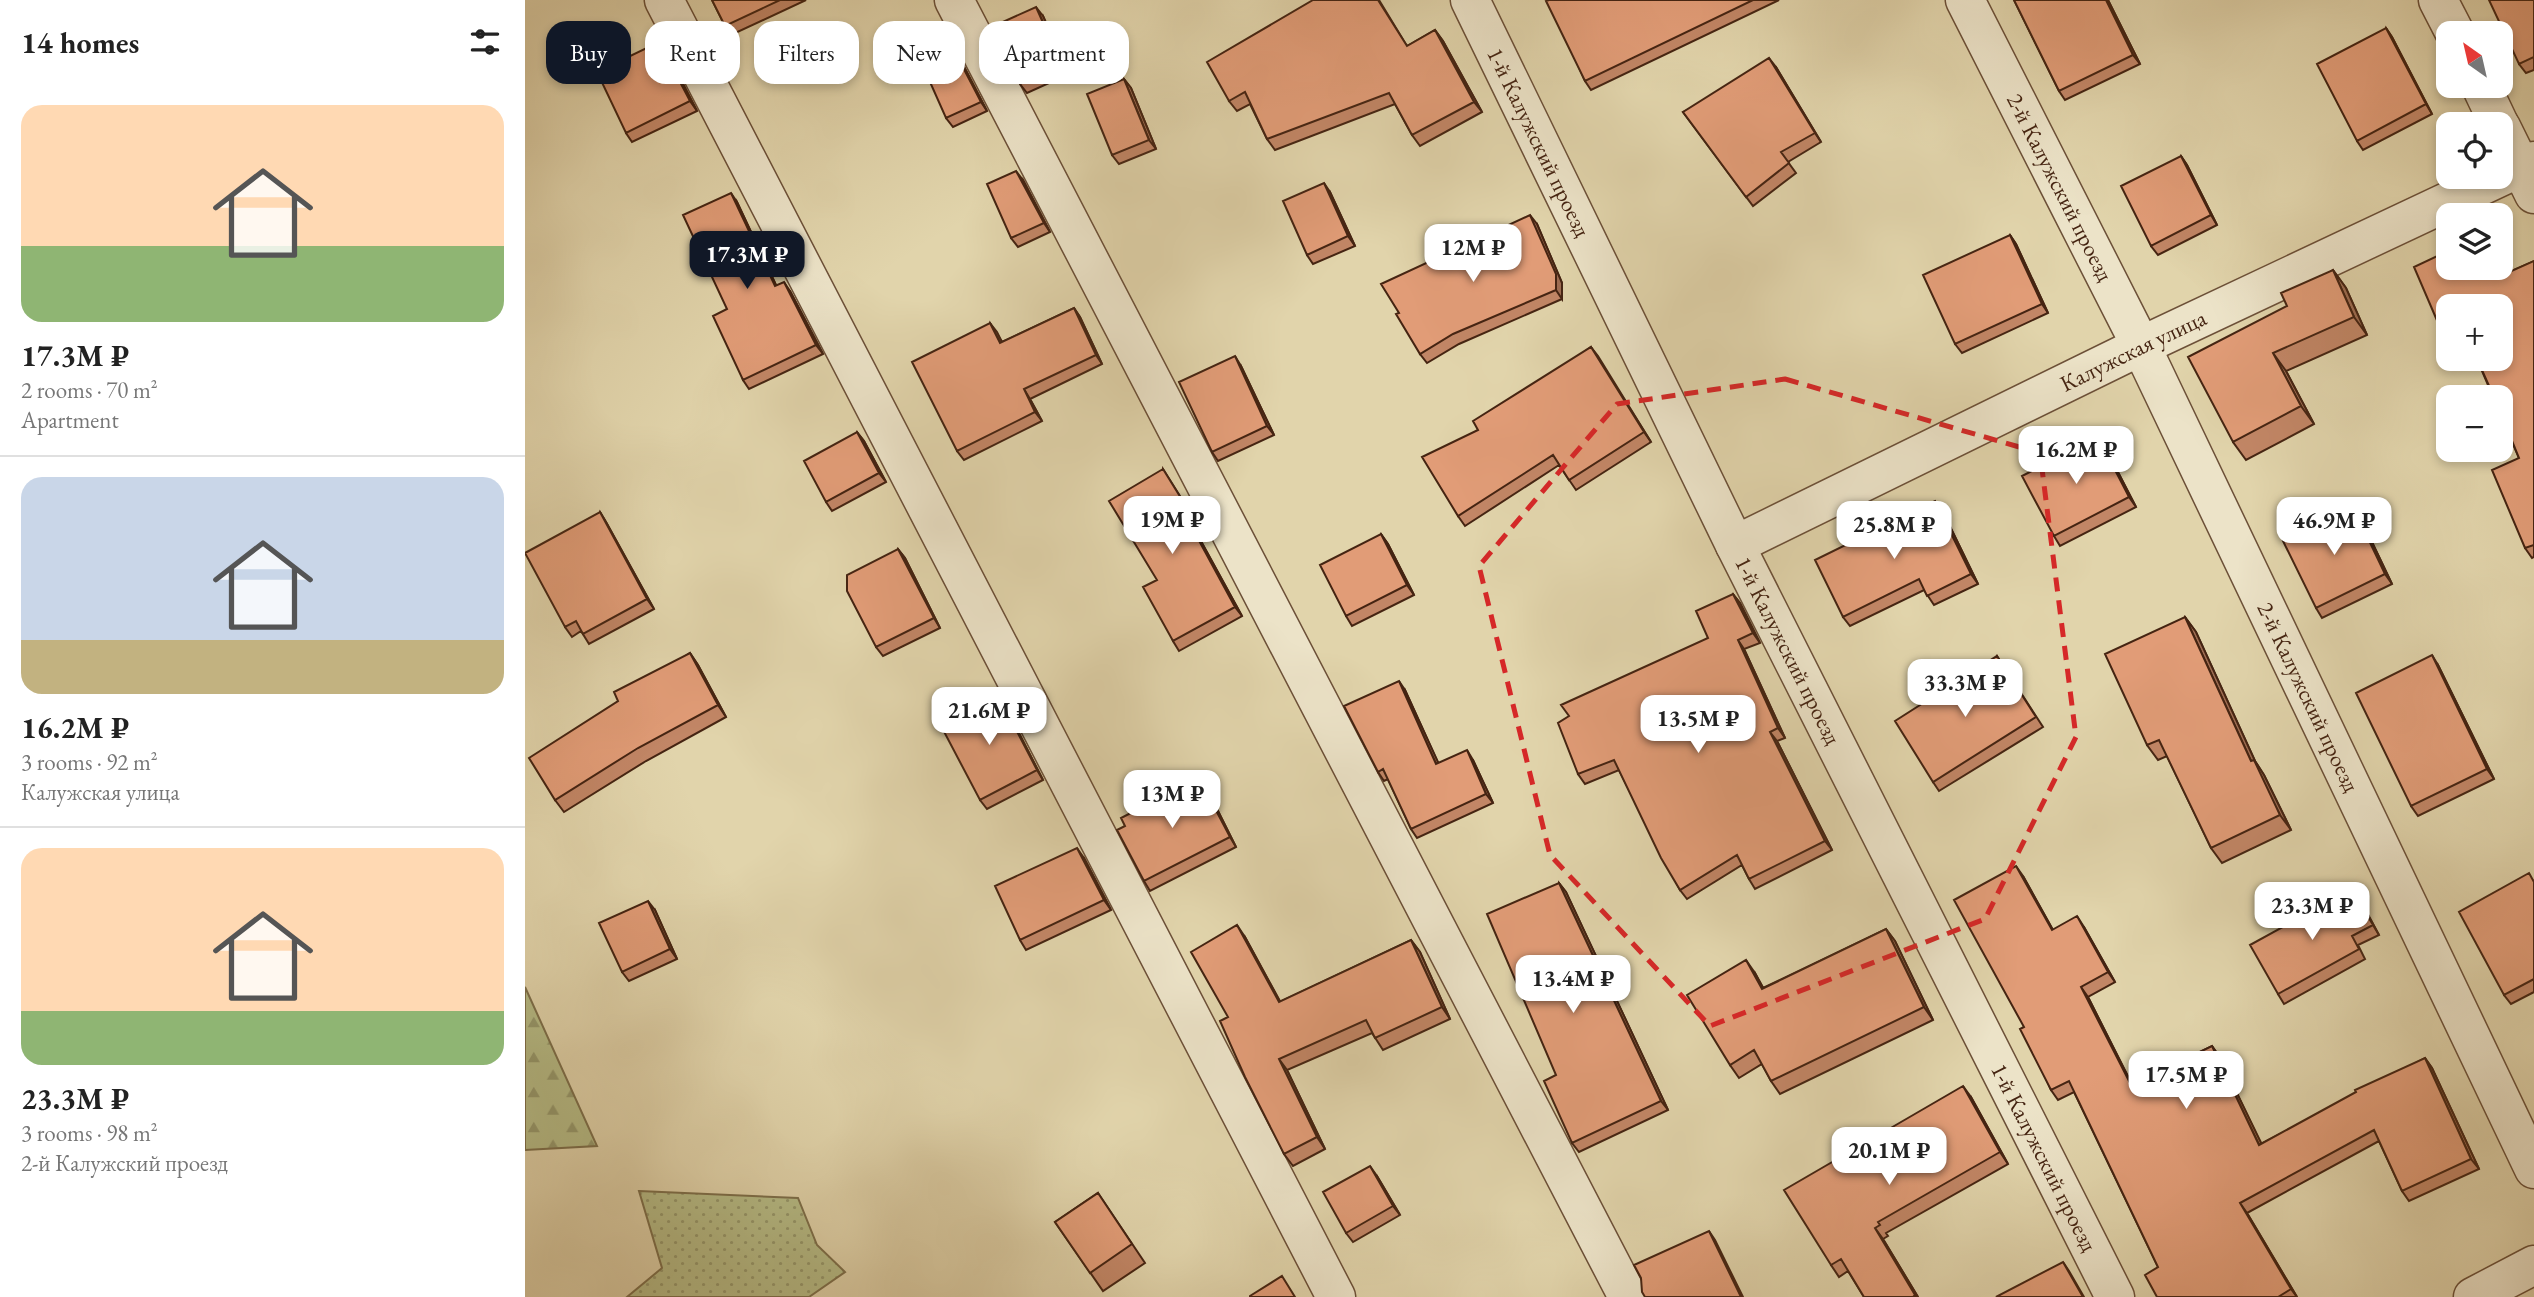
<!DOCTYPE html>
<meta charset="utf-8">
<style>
body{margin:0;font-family:"EB Garamond",serif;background:#f6f6f6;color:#222;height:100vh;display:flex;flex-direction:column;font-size:26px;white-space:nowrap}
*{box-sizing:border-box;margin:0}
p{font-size:23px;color:#767676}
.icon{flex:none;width:38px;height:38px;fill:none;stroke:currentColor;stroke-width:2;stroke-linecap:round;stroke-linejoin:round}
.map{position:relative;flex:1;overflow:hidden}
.sheet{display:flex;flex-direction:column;background:#fff;width:525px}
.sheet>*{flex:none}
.banner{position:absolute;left:21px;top:21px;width:665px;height:63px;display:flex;gap:14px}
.needle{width:46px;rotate:326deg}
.tools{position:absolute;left:1911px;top:21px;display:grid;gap:14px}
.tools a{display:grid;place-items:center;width:77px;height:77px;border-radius:14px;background:#fff;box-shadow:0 4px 10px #0003;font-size:35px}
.price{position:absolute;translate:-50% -60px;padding:0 16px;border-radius:14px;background:#fff;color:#222;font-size:23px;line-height:46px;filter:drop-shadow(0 2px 4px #0008)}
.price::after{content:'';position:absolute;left:50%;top:42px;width:21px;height:16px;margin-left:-10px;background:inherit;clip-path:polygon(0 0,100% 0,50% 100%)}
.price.active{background:#111827;color:#fff}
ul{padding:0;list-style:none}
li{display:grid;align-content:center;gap:14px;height:371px;padding:0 21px}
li+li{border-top:2px solid #e0e0e0}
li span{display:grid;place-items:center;height:217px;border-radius:21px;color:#555}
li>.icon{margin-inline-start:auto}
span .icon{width:126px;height:126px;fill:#fffc;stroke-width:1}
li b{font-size:30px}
h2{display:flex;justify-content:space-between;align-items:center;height:84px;padding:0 21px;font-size:30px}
.pill{padding:0 24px;border-radius:21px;background:#fff;box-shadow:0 4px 10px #0003;font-size:24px;line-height:63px}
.pill.active{background:#111827;color:#fff}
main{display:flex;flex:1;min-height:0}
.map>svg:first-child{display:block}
.grass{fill:url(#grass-dots);stroke:#7e704c;stroke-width:2}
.forest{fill:url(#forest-firs);stroke:#7e704c;stroke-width:2}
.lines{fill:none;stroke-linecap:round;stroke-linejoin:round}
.minor-casing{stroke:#6c5038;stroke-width:41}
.minor{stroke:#ece3c8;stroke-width:38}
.wall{fill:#c28666;stroke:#452412;stroke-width:2}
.shaded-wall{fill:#9e6d53;stroke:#452412;stroke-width:2}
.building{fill:#e19c77;stroke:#452412;stroke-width:2}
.marked{fill:none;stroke:#d62828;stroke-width:5;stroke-dasharray:14 9;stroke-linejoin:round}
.labels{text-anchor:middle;stroke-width:7;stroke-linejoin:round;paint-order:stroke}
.street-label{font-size:23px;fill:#452412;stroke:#ece3c8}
</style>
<main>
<section class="sheet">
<h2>14 homes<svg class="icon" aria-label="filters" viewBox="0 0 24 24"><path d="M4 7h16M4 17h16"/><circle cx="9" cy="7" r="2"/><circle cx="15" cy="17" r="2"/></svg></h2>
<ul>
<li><span style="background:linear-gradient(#ffd9b3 65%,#8fb573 0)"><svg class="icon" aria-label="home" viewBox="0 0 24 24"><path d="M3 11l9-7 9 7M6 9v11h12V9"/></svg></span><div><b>17.3M ₽</b><p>2 rooms · 70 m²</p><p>Apartment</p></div></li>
<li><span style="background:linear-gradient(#c9d6e8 75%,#c2b280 0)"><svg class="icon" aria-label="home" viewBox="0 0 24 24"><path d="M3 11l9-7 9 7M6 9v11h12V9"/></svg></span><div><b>16.2M ₽</b><p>3 rooms · 92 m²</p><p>Калужская улица</p></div></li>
<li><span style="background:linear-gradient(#ffd9b3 75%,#8fb573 0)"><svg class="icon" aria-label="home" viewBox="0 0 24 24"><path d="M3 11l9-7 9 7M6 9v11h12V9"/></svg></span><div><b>23.3M ₽</b><p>3 rooms · 98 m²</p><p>2-й Калужский проезд</p></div></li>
</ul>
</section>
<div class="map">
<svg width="2009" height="1297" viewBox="0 0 2009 1297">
<defs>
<pattern id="grass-dots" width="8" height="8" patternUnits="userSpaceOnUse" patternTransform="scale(1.75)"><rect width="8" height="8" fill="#b6bc87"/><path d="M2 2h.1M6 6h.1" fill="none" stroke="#96996d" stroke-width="1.8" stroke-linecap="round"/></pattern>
<pattern id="forest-firs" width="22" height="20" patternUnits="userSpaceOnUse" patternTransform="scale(1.75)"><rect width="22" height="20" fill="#b6bc87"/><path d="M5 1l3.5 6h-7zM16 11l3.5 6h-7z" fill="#96996d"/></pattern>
</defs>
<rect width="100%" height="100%" fill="#e1d4ab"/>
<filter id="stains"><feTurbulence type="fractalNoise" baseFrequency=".00286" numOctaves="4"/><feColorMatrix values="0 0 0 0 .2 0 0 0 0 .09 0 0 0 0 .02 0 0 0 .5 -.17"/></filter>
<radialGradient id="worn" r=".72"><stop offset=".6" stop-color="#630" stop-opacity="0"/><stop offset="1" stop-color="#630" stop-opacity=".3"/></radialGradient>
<!-- grass -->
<path class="grass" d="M 114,1191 L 273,1198 L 292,1245 L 320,1272 L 284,1297 L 102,1297 L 137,1268 Z"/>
<!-- forest -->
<path class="forest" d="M 0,987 L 72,1146 L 0,1150 Z"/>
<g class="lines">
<defs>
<g id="minor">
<path d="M 139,0 L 811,1297"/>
<path d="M 429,0 L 1103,1297"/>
<path id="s1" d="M 945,0 L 1210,545 L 1590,1297"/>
<path id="s2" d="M 1440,0 L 1616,346 L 2009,1169"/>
<path d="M 1913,0 L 1930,33"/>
<path d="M 1956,86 L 1974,124"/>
<path d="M 1976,127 L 2009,194"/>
<path id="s3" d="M 1210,545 L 1616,346 L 2009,161"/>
<path d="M 1948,1297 L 2009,1265"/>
</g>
</defs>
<!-- minor casing -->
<use href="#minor" class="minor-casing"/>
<!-- minor -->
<use href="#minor" class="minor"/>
</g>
<!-- wall -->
<path class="wall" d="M 187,0 L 281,0 L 206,35 L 200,26 Z
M 788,0 L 854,0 L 882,46 L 910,30 L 918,41 L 957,112 L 895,146 L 887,135 L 870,104 L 750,150 L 742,139 L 725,104 L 712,111 L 704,101 Z
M 1024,0 L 1254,0 L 1066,90 L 1060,81 Z
M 1489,0 L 1583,0 L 1615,64 L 1540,100 L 1534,91 Z
M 2009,0 L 2009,70 L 2001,73 L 1994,64 Z
M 518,16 L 544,74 L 502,93 L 495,84 Z
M 1861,28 L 1867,37 L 1907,114 L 1838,150 L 1832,141 Z
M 134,42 L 141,51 L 172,111 L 107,142 L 101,133 Z
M 435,59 L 462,111 L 428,127 L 421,118 Z
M 1251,67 L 1296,142 L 1263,162 L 1271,173 L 1228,206 L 1158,112 Z
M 599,79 L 606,88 L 631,149 L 594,164 L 587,155 Z
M 1656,156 L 1662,165 L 1692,225 L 1633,255 L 1626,246 Z
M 498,180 L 525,232 L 493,247 L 486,238 Z
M 805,192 L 830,246 L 788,264 L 782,255 Z
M 212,202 L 251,285 L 265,291 L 298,354 L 224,389 L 218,380 L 202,309 Z
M 1012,224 L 1037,283 L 1037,299 L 934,344 L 902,363 L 895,354 Z
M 1485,235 L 1491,244 L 1523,313 L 1437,353 L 1430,344 Z
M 2009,261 L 2009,557 L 2007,558 L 2000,548 L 1994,458 L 1952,359 L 1935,367 L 1929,359 L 1976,359 L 1982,273 Z
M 1808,270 L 1821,288 L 1842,335 L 1761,371 L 1789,424 L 1721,460 L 1708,442 L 1762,306 Z
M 549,308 L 555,317 L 577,364 L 505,399 L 517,421 L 439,460 L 432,451 L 465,323 L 477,342 Z
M 1066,347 L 1126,442 L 1051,490 L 1034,465 L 940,526 L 933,516 L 953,430 Z
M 716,366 L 749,435 L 693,461 L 687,452 Z
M 332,432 L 339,441 L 361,482 L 307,511 L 301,502 Z
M 1580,447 L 1611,507 L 1535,546 L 1529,536 Z
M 638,469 L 670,520 L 666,523 L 717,616 L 654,651 L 648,641 L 632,580 Z
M 1417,510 L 1453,584 L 1409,605 L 1399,590 L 1325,626 L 1318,617 Z
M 75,512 L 81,522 L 129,609 L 64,644 L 56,631 L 47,637 L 40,627 Z
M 1835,517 L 1867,584 L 1797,618 L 1791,608 Z
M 856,534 L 863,544 L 889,595 L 827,626 L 821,616 Z
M 373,549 L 380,558 L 415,628 L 358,656 L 351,647 Z
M 1208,594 L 1215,603 L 1235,643 L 1219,649 L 1260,738 L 1252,741 L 1307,850 L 1230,889 L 1224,879 L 1217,865 L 1162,899 L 1155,890 L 1094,770 L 1060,784 L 1053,774 L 1183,638 Z
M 1660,617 L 1671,632 L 1730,761 L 1739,775 L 1766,830 L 1697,863 L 1686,848 L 1642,756 L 1633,760 L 1622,745 Z
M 165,653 L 173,665 L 201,717 L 121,761 L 39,812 L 30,800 L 93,701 Z
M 1472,656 L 1518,727 L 1414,791 L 1408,782 Z
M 1913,665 L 1969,779 L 1893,816 L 1886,806 Z
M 880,690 L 913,763 L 948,760 L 968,803 L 892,838 L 886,829 L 863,779 L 859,781 L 853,772 Z
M 473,695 L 479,704 L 518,780 L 462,809 L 455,800 Z
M 681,787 L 711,847 L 625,891 L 619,881 Z
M 559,858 L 586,910 L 501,950 L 495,940 Z
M 1498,876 L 1528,930 L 1559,927 L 1590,982 L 1563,997 L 1607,1085 L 1687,1046 L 1694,1056 L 1736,1144 L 1900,1058 L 1907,1068 L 1954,1169 L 1884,1201 L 1877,1191 L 1854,1141 L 1722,1213 L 1772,1297 L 1632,1297 L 1633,1267 L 1549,1092 L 1533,1100 L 1526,1090 L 1499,1027 Z
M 2009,880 L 2009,992 L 1986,1004 L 1979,995 Z
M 1034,883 L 1041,892 L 1143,1110 L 1054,1152 L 1047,1143 L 1031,1075 Z
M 1834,898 L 1854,935 L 1833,945 L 1840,959 L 1759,1004 L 1753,994 Z
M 130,910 L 152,959 L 104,981 L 97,972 Z
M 1361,929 L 1370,941 L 1408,1020 L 1255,1094 L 1246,1081 L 1237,1064 L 1214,1078 L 1205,1065 L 1230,973 L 1238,988 Z
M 720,937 L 755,1002 L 886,940 L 895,952 L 925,1019 L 858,1050 L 847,1033 L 762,1070 L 800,1149 L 768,1166 L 759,1154 L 703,1017 Z
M 1446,1097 L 1483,1164 L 1361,1233 L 1363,1236 L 1358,1239 L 1393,1297 L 1339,1297 L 1323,1271 L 1314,1277 L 1306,1265 Z
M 852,1176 L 875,1215 L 828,1242 L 821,1233 Z
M 573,1193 L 620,1263 L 578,1291 L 530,1222 Z"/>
<!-- shaded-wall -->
<path class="shaded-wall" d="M 1581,0 L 1583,0 L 1615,64 L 1608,55 Z
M 511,7 L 518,16 L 544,74 L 537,65 Z
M 1861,28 L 1867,37 L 1907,114 L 1901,104 Z
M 910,30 L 918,41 L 957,112 L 949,102 Z
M 134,42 L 141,51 L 172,111 L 165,101 Z
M 429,50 L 435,59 L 462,111 L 456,102 Z
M 1244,58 L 1251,67 L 1296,142 L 1290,133 Z
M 599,79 L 606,88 L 631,149 L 624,140 Z
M 1656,156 L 1662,165 L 1692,225 L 1686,215 Z
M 491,171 L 498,180 L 525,232 L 519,223 Z
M 799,183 L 805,192 L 830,246 L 823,236 Z
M 206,193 L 212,202 L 256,296 L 250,286 Z
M 1005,215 L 1012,224 L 1037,283 L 1037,299 L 1031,290 Z
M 1485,235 L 1491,244 L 1523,313 L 1517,304 Z
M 1976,258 L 1987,283 L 1980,274 L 1976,264 Z
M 1808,270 L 1821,288 L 1842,335 L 1829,317 Z
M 259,282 L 265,291 L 298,354 L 291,345 Z
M 549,308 L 555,317 L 577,364 L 571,355 Z
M 465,323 L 472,332 L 482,352 L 475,343 Z
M 1066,347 L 1073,356 L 1126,442 L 1119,432 Z
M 1748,353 L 1761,371 L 1789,424 L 1776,406 Z
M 710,356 L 716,366 L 749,435 L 742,426 Z
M 499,389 L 505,399 L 517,421 L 510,412 Z
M 332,432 L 339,441 L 361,482 L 354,473 Z
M 1573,437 L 1580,447 L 1611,507 L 1604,497 Z
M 1410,501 L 1417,510 L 1453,584 L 1446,574 Z
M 1828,507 L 1835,517 L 1867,584 L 1860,574 Z
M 75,512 L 81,522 L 129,609 L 122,599 Z
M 659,513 L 666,523 L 717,616 L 710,607 Z
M 856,534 L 863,544 L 889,595 L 882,585 Z
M 373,549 L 380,558 L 415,628 L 409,618 Z
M 1208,594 L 1215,603 L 1235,643 L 1228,633 Z
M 1660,617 L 1671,632 L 1730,761 L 1739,775 L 1766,830 L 1755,815 L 1726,761 Z
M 1213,640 L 1219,649 L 1260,738 L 1253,728 Z
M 165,653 L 173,665 L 201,717 L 193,705 Z
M 1907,655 L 1913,665 L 1969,779 L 1962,769 Z
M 874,681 L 880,690 L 918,773 L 911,764 Z
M 473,695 L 479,704 L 518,780 L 512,770 Z
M 1245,732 L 1252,741 L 1307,850 L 1300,841 Z
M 942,750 L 948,760 L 968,803 L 961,794 Z
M 674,778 L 681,787 L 711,847 L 705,837 Z
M 552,848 L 559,858 L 586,910 L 579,900 Z
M 1491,866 L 1498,876 L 1534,941 L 1527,930 Z
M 1034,883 L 1041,892 L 1143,1110 L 1136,1101 Z
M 1827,889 L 1834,898 L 1854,935 L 1848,925 Z
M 123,901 L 130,910 L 152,959 L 145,949 Z
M 1552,916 L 1559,927 L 1590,982 L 1583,972 Z
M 712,925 L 720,937 L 762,1014 L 754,1002 Z
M 1361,929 L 1370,941 L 1408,1020 L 1399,1007 Z
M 886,940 L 895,952 L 925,1019 L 917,1007 Z
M 1221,960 L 1230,973 L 1246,1002 L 1237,989 Z
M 1556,987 L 1563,997 L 1613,1096 L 1606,1085 Z
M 1687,1046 L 1694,1056 L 1742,1155 L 1734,1145 Z
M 1900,1058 L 1907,1068 L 1954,1169 L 1946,1159 Z
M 754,1059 L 762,1070 L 800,1149 L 792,1137 Z
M 1438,1086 L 1446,1097 L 1483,1164 L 1475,1152 Z
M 845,1166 L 852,1176 L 875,1215 L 868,1206 Z
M 1715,1203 L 1722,1213 L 1772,1297 L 1766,1289 Z
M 1350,1228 L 1358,1239 L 1393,1297 L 1390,1295 Z
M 1184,1231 L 1190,1240 L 1218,1297 L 1216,1297 Z
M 1538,1262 L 1544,1271 L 1559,1297 L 1558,1297 Z"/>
<!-- building -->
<path class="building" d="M 187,0 L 255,0 L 200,26 Z
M 788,0 L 853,0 L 882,46 L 910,30 L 949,102 L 887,135 L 864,93 L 742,139 L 720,92 L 704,101 L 682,62 Z
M 1024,0 L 1228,0 L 1060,81 L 1021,1 Z
M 1489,0 L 1581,0 L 1608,55 L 1534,91 Z
M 1964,0 L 2009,0 L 2009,57 L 1994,64 Z
M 511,7 L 537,65 L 495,84 L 468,32 L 473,30 L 471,25 Z
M 1861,28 L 1901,104 L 1832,141 L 1792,64 Z
M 134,42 L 165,101 L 101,133 L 72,72 Z
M 429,50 L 456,102 L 421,118 L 397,64 Z
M 1244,58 L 1290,133 L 1256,152 L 1264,163 L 1221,197 L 1158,112 Z
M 599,79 L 624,140 L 587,155 L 562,94 Z
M 1656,156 L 1686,215 L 1626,246 L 1596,186 Z
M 491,171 L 519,223 L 486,238 L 462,184 Z
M 799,183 L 823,236 L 782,255 L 758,201 Z
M 206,193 L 250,286 L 259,282 L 291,345 L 218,380 L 188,316 L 202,309 L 158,215 Z
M 1005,215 L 1031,274 L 1031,290 L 928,334 L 895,354 L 871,314 L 874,313 L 856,284 Z
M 1485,235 L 1517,304 L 1430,344 L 1398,275 Z
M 1923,251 L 1923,268 L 1976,268 L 1976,264 L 1980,274 L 2009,261 L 2009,545 L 2000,548 L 1967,470 L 1994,458 L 1976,414 L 1976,397 L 1969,397 L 1952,359 L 1976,359 L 1976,306 L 1923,306 L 1923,346 L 1889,267 Z
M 1808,270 L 1829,317 L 1748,353 L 1776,406 L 1708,442 L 1663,357 L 1762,306 L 1756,293 Z
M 549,308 L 571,355 L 499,389 L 510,412 L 432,451 L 387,362 L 465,323 L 475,343 Z
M 1066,347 L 1119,432 L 1044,480 L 1028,455 L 933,516 L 897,457 L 953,430 L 948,421 Z
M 710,356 L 742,426 L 687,452 L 654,382 Z
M 332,432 L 354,473 L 301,502 L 279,461 Z
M 1573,437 L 1604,497 L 1529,536 L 1497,476 Z
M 638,469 L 664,511 L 659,513 L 710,607 L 648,641 L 618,587 L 632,580 L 584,501 Z
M 1410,501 L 1446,574 L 1402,596 L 1394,579 L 1318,617 L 1290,560 Z
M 1828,507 L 1860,574 L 1791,608 L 1758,541 Z
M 75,512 L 122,599 L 58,634 L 51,621 L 40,627 L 0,553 Z
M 856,534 L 882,585 L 821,616 L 795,565 Z
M 373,549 L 409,618 L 351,647 L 322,591 L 322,575 Z
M 1208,594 L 1228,633 L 1213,640 L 1253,728 L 1245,732 L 1300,841 L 1224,879 L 1212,855 L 1155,890 L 1136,858 L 1089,760 L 1053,774 L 1033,723 L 1044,716 L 1036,705 L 1183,638 L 1171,611 Z
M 1660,617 L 1726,761 L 1729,760 L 1755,815 L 1686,848 L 1634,740 L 1622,745 L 1580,654 Z
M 165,653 L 193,705 L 113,748 L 30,800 L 4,758 L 93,701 L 89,692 Z
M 1907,655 L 1962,769 L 1886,806 L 1831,693 Z
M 1472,656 L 1511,717 L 1408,782 L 1370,721 Z
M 874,681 L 911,764 L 942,750 L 961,794 L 886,829 L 858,769 L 853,772 L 819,706 Z
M 473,695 L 512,770 L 455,800 L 415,724 Z
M 674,778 L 705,837 L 619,881 L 592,830 L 600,826 L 596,818 Z
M 552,848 L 579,900 L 495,940 L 470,886 Z
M 1491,866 L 1527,930 L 1552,916 L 1583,972 L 1556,987 L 1606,1085 L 1687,1046 L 1734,1145 L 1831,1092 L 1830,1090 L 1900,1058 L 1946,1159 L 1877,1191 L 1849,1130 L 1715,1203 L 1766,1289 L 1753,1297 L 1632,1297 L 1620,1275 L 1633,1267 L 1544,1081 L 1526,1090 L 1495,1029 L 1499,1027 L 1429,900 Z
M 2004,873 L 2009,882 L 2009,979 L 1979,995 L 1934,912 Z
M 1034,883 L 1136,1101 L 1047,1143 L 1019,1081 L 1031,1075 L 962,914 Z
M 1827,889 L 1848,925 L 1827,936 L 1834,949 L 1753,994 L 1725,945 Z
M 123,901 L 145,949 L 97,972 L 74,923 Z
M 712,925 L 754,1002 L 886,940 L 917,1007 L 850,1038 L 841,1020 L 754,1059 L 792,1137 L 759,1154 L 720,1077 L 695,1021 L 703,1017 L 666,952 Z
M 1361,929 L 1399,1007 L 1246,1081 L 1229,1050 L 1205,1065 L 1162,995 L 1221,960 L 1237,989 Z
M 1438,1086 L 1475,1152 L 1353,1222 L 1355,1225 L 1350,1228 L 1390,1295 L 1388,1297 L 1339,1297 L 1316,1259 L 1306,1265 L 1259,1190 Z
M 845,1166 L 868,1206 L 821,1233 L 798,1192 Z
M 573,1193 L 607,1244 L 565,1273 L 530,1222 Z
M 1184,1231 L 1216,1297 L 1120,1297 L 1117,1292 L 1116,1278 L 1109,1265 Z
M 1538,1262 L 1558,1297 L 1471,1297 Z
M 757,1276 L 770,1297 L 725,1297 L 725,1296 Z"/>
<!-- marked area -->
<path class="marked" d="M 1260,379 L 1515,453 L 1551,737 L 1460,919 L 1185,1026 L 1025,855 L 954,566 L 1092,404 Z"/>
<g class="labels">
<!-- street labels -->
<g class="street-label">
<text dy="8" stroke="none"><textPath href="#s1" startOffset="158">1-й Калужский проезд</textPath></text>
<text dy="8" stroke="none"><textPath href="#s2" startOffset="210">2-й Калужский проезд</textPath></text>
<text dy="8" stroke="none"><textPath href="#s3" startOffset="443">Калужская улица</textPath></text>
<text dy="8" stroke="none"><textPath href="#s1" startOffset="724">1-й Калужский проезд</textPath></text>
<text dy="8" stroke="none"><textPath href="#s2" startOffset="777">2-й Калужский проезд</textPath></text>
<text dy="8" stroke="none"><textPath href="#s1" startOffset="1292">1-й Калужский проезд</textPath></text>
</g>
</g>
<rect width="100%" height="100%" filter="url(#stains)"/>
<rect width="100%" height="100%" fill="url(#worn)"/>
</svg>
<div class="tools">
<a><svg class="needle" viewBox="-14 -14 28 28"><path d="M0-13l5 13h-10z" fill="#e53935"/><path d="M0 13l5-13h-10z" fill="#767676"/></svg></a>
<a><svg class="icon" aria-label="locate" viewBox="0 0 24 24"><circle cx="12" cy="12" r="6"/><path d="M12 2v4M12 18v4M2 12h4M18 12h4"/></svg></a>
<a><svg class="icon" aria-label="layers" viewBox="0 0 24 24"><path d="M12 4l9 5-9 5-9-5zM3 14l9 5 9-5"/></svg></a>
<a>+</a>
<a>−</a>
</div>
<b class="price" style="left:948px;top:284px">12M ₽</b>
<b class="price active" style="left:222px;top:291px">17.3M ₽</b>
<b class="price" style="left:1551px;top:486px">16.2M ₽</b>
<b class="price" style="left:647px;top:556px">19M ₽</b>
<b class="price" style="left:1809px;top:557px">46.9M ₽</b>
<b class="price" style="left:1369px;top:561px">25.8M ₽</b>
<b class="price" style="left:1440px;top:719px">33.3M ₽</b>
<b class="price" style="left:464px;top:747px">21.6M ₽</b>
<b class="price" style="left:1173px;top:755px">13.5M ₽</b>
<b class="price" style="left:647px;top:830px">13M ₽</b>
<b class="price" style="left:1787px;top:942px">23.3M ₽</b>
<b class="price" style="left:1048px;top:1015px">13.4M ₽</b>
<b class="price" style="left:1661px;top:1111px">17.5M ₽</b>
<b class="price" style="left:1364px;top:1187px">20.1M ₽</b>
<div class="banner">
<a class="pill active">Buy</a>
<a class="pill">Rent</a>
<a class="pill">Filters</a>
<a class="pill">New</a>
<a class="pill">Apartment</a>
</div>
</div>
</main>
